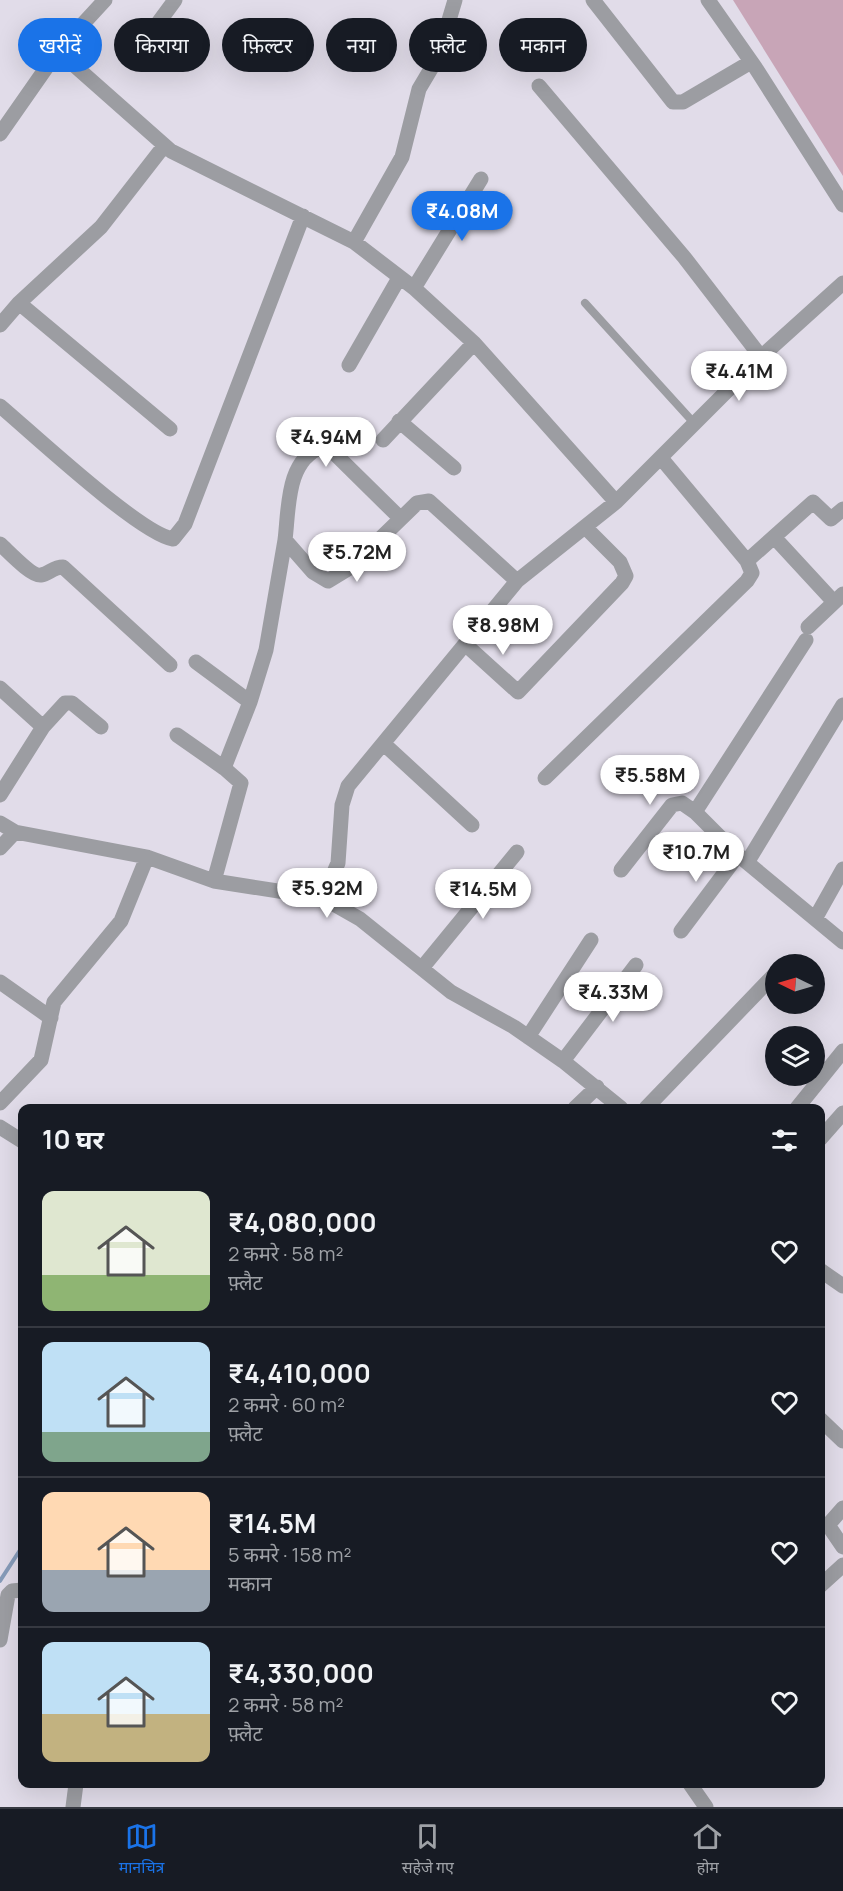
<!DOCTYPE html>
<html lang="hi">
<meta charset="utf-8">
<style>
body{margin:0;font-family:Manrope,"Noto Sans Devanagari",sans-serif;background:#242831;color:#f1f3f6;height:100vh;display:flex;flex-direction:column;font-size:22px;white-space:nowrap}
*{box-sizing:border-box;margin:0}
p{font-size:20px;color:#9ea1a6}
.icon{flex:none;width:33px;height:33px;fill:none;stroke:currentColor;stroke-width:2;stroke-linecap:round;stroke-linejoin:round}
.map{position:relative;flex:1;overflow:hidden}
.details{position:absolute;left:18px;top:1104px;width:807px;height:684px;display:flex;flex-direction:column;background:#171b24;border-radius:12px;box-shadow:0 6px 24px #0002}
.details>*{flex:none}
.hud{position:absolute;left:18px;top:18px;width:807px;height:54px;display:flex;gap:12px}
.needle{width:39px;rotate:275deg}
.fabs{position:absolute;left:765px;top:954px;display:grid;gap:12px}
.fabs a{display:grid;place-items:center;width:60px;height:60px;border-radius:50%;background:#171b24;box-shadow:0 6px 24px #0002;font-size:30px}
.price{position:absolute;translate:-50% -51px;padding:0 14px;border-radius:21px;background:#fff;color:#222;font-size:20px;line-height:39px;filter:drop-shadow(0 2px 3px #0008)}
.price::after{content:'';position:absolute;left:50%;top:36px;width:18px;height:14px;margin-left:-9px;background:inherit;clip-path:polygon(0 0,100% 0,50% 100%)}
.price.on{background:#1a73e8;color:#fff}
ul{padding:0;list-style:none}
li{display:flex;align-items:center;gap:18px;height:150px;padding:0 24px}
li+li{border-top:2px solid #363941}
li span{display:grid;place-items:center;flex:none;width:168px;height:120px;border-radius:12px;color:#555}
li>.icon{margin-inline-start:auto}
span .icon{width:72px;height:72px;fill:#fffc;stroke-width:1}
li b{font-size:26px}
h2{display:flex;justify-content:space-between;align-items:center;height:72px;padding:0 24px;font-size:26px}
.pill{padding:0 21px;border-radius:27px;background:#171b24;box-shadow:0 6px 24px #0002;font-size:21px;line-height:54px}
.pill.on{background:#1a73e8;color:#fff}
.dock{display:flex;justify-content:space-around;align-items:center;height:84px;border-top:2px solid #363941;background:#171b24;font-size:16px;color:#9ea1a6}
.dock a{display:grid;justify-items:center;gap:3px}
.dock .on{color:#1a73e8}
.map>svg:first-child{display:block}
.green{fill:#c8a5b7}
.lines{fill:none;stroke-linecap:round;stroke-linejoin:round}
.stream{stroke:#869bb9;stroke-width:4}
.lane{stroke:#9c9da2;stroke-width:8}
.street{stroke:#9c9da2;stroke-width:15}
</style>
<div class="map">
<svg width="843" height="1807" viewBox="0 0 843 1807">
<rect width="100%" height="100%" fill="#e1dce9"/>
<!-- green -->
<path class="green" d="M 733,0 L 843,0 L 843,176 Z"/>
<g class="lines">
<!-- stream -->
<path class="stream" d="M 0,1581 L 22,1547"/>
<!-- lane -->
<path class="lane" d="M 585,303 L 694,423"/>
<!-- street -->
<path class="street" d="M 593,0 L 673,102 L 683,102 L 751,62
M 708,0 L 755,67 L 843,205
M 147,38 L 175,0
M 58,51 L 171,151 L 354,242 L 414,288 L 474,343 L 616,502 L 517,581 L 348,786 L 342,805 L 338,863 L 323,898
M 539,86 L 684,257 L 761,357
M 0,134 L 58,51 L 105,0
M 354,242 L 402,157 L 419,89 L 438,57 L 455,0
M 414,288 L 481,179
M 19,303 L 170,429
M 0,325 L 19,303 L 101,227 L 164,146
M 349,365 L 399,278
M 0,406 C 31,432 140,534 173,539 L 185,524 L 303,216
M 399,421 L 454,468
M 383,440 L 474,343
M 616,502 L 761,357 L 843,283
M 774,537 L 834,602
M 285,540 C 289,508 286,460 322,447 L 331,450 L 400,518
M 0,544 C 8,551 32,577 41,575 C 49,574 53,567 63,567 L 170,665
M 747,561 L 813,502 L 831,519 L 843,509
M 808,627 L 843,594
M 806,640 L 695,812 L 738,855 L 843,942
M 466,645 L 518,692 L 622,583 L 626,576 L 620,562 L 586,528
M 196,662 L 250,702 L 224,768 L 241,783 L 214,881
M 0,688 L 43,727
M 250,702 L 266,650 L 285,540 L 313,572 L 328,581 L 351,567 L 417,503 L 429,501 L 517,581
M 177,735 L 224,768
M 384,744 L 472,825
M 545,778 L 747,581 L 752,573 L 747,561 L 661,458
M 0,795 L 43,727 L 65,703 L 72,703 L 101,727
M 0,823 L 15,832 L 147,857 L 214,881 L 323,898 L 360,919 L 451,992 L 514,1027 L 563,1061 L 621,1108
M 0,848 L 15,832
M 748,861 L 843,705
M 621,870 L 672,805 L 682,803 L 695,812
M 816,917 L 843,869
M 681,931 L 738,855
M 422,968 L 517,852
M 0,982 L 51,1018
M 528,1037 L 591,940
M 563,1061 L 636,965
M 0,1103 L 41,1060 L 54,1002 L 121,921 L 147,857
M 575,1108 L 597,1087
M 646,1108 L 774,975
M 797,1108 L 843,1051
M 0,1127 L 22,1141
M 820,1139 L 843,1113
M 820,1270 L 843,1286
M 820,1419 L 843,1441
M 843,1508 L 828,1525 L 843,1547
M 820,1586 L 843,1565
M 0,1640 L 8,1595 L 12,1591 L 22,1590
M 690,1784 L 706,1807
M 73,1807 L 76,1784"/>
</g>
</svg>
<div class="fabs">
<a><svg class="needle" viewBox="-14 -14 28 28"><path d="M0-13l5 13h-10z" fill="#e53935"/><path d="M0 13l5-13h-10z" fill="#9ea1a6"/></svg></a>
<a><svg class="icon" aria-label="layers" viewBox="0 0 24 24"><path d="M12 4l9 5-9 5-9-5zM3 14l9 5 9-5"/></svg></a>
</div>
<b class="price on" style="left:462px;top:242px">₹4.08M</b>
<b class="price" style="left:739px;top:402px">₹4.41M</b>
<b class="price" style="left:326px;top:468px">₹4.94M</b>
<b class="price" style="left:357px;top:583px">₹5.72M</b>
<b class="price" style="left:503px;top:656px">₹8.98M</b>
<b class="price" style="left:650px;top:806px">₹5.58M</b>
<b class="price" style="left:696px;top:883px">₹10.7M</b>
<b class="price" style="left:327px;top:919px">₹5.92M</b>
<b class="price" style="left:483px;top:920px">₹14.5M</b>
<b class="price" style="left:613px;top:1023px">₹4.33M</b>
<div class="hud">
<a class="pill on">खरीदें</a>
<a class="pill">किराया</a>
<a class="pill">फ़िल्टर</a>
<a class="pill">नया</a>
<a class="pill">फ़्लैट</a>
<a class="pill">मकान</a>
</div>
<section class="details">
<h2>10 घर<svg class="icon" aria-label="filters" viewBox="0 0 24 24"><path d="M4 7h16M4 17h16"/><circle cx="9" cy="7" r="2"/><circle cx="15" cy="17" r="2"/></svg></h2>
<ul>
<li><span style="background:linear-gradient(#dfe7d0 70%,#8fb573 0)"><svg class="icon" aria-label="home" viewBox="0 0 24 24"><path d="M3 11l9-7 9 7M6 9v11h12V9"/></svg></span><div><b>₹4,080,000</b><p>2 कमरे · 58 m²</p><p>फ़्लैट</p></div><svg class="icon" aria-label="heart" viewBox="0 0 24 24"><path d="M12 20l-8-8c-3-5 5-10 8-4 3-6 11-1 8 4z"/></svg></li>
<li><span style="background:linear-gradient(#bfe0f5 75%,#7fa58c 0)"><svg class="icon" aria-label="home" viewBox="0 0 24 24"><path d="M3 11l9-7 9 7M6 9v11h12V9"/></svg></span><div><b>₹4,410,000</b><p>2 कमरे · 60 m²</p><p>फ़्लैट</p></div><svg class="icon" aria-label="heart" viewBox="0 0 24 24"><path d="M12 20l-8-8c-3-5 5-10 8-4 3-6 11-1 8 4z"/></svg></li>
<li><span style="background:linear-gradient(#ffd9b3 65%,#9aa5b1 0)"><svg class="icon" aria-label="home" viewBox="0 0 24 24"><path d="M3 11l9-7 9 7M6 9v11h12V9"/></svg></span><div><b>₹14.5M</b><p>5 कमरे · 158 m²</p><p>मकान</p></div><svg class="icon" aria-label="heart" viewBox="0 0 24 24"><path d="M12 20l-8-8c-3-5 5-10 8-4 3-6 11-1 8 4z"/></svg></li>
<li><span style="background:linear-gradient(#bfe0f5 60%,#c2b280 0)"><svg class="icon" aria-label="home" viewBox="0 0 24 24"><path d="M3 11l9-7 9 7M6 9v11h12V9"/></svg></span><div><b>₹4,330,000</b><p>2 कमरे · 58 m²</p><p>फ़्लैट</p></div><svg class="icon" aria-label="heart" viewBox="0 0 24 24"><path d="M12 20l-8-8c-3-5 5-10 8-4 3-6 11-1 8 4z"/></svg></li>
</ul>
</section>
</div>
<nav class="dock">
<a class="on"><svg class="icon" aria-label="map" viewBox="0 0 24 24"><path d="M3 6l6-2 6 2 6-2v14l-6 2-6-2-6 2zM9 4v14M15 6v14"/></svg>मानचित्र</a>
<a><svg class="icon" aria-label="saved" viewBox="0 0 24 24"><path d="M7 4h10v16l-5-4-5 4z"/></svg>सहेजे गए</a>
<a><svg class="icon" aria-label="home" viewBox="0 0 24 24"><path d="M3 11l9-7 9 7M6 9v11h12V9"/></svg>होम</a>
</nav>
